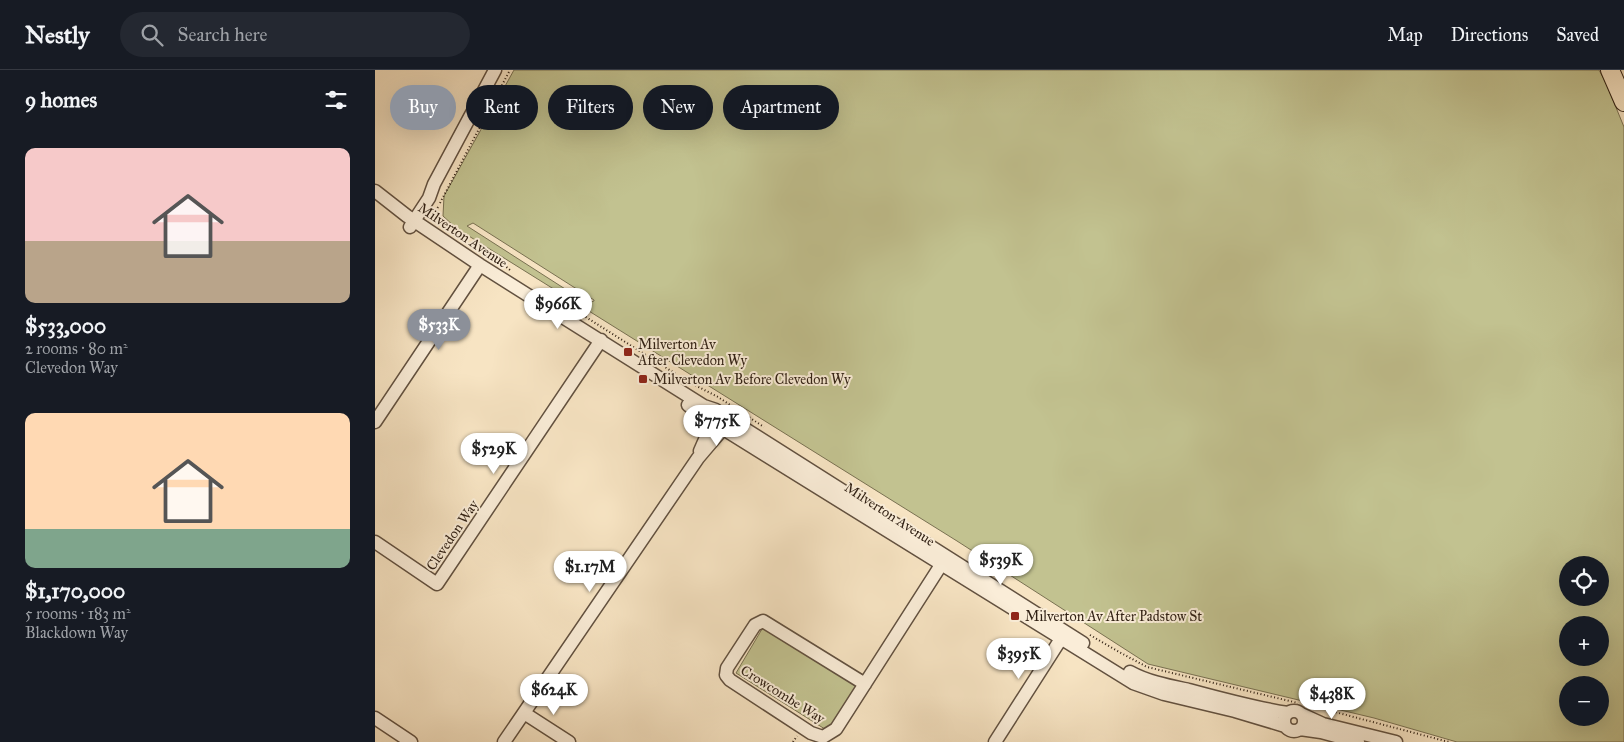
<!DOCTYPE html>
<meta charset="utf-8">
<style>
body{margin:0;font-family:"IM FELL Great Primer",serif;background:#242831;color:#f1f3f6;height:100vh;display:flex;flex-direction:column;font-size:19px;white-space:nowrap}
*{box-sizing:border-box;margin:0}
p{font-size:16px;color:#9ea1a6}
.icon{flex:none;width:28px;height:28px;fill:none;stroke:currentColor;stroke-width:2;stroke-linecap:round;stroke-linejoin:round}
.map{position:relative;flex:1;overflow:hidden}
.side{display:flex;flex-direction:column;background:#171b24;width:375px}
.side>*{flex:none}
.banner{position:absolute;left:15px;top:15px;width:475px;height:45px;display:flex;gap:10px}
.buttons{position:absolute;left:1184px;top:486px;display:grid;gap:10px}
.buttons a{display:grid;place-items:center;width:50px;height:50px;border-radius:50%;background:#171b24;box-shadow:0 5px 20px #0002;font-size:25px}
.price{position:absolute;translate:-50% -42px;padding:0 11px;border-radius:18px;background:#fff;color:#222;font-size:16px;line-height:32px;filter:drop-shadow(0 1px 2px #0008)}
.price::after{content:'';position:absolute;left:50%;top:30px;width:15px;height:11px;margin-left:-8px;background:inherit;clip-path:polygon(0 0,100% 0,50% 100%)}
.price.on{background:#8c9099;color:#fff}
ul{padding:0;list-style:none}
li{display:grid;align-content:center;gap:10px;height:265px;padding:0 25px}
li span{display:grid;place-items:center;height:155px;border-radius:10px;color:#555}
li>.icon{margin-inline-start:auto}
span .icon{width:90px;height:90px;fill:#fffc;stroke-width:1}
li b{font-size:21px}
h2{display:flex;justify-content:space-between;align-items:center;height:60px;padding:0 25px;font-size:21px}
.chip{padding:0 18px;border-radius:22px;background:#171b24;box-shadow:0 5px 20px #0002;font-size:18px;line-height:45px}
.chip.on{background:#8c9099;color:#fff}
header{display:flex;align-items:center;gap:30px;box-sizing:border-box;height:70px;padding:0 25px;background:#171b24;border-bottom:1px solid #363941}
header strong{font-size:24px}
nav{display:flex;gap:28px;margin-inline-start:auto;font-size:18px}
.search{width:350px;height:45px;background:#242831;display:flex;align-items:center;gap:12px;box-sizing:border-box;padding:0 18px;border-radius:28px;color:#9ea1a6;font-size:19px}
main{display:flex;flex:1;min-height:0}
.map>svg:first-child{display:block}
.green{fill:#c2c290;stroke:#797152;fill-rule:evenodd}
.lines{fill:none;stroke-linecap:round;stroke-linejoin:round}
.minor-casing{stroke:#625140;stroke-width:15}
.highway-casing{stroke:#302014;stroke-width:20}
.path{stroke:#302014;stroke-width:2;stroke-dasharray:1 2.5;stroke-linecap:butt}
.minor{stroke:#faedd8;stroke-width:12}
.highway{stroke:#f7e4c3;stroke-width:18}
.poi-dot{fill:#8f2418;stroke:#faedd8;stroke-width:2}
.labels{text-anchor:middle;stroke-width:4;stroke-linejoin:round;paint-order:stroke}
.street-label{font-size:14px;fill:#302014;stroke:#faedd8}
.poi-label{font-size:14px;fill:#302014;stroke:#faedd8;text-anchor:start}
</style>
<header>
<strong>Nestly</strong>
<div class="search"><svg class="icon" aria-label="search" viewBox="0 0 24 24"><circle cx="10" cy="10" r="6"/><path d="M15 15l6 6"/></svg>Search here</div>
<nav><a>Map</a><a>Directions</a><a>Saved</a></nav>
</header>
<main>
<section class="side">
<h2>9 homes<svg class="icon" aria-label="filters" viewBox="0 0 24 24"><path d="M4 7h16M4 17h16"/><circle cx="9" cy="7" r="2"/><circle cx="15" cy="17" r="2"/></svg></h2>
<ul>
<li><span style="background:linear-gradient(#f6c9c9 60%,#b9a48a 0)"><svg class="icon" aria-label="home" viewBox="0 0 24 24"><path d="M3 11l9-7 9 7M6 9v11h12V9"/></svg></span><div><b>$533,000</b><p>2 rooms · 80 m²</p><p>Clevedon Way</p></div></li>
<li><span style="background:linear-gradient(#ffd9b3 75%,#7fa58c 0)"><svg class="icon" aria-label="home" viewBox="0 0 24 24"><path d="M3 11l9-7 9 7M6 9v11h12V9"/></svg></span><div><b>$1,170,000</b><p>5 rooms · 183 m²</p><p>Blackdown Way</p></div></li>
</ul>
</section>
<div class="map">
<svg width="1249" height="672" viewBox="0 0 1249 672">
<rect width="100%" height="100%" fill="#f7e4c3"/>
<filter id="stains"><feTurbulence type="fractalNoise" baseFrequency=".004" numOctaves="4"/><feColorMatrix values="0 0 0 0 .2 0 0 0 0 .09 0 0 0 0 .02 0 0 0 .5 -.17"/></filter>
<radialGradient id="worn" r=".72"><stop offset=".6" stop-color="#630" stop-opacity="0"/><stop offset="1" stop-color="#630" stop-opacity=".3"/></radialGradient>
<!-- green -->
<path class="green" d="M 139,0 L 1224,0 L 1231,13 L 1249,57 L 1249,672 L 1082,672 L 999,648 L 773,594 L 582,471 L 81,158 L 68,146 L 69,126 ZM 98,153 L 219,230 L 219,231 L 212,233 L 92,156 ZM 1192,495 L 1225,495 L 1225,528 L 1192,528 ZM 1192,555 L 1225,555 L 1225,588 L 1192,588 ZM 1192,615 L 1225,615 L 1225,648 L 1192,648 Z
M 390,554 L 484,611 L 453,661 L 361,603 Z"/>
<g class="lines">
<defs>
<path id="minor" d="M 0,121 L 32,146 L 105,195 L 329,336 L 341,340
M 35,157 L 54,128 L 59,114 L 120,0
M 313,335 L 334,351
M 356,350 L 708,573
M 0,352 L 105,195
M 350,360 L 758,613 L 789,624 L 860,641 L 910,656
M 325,381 L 336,356
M 0,472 L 62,514 L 226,270
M 755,602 C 773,612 795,616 814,620 C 847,629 880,638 913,643
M 490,614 L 388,551 L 380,555 L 352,598 L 351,605 L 355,610 L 436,663 L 448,667 L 461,659 L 566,495 L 571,489
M909 651a10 10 0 1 1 20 0a10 10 0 1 1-20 0Z
M 149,643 L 194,672
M 926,644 L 948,654 L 1021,672
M 0,648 L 36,672
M 925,659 L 946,662 L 983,672
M 129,672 L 323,388 L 346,361
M 620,672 L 689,564"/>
<path id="highway" d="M 1235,0 L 1249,32"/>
</defs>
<!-- minor casing -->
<use href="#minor" class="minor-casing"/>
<!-- highway casing -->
<use href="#highway" class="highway-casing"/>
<!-- path -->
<path class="path" d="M 65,133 L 135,0
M 63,137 L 61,140 L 61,149 L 66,155
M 111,185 L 120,187 L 136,201
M 187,232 L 301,304
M 314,312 L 343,327 L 389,357
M 715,565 L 746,583 L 772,597 L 923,633
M 937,636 L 1074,672
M 418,672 L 422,666"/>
<!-- minor -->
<use href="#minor" class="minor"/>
<!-- highway -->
<use href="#highway" class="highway"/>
</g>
<!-- markers -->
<g class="poi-dot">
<rect x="248" y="277" width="10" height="10" rx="2.5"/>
<rect x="263" y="304" width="10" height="10" rx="2.5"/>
<rect x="635" y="541" width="10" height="10" rx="2.5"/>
</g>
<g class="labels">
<!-- street labels -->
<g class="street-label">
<text transform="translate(88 165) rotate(34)" y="5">Milverton Avenue</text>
<text transform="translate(515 444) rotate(33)" y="5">Milverton Avenue</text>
<text transform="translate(77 465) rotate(-56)" y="5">Clevedon Way</text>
<text transform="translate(408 624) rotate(32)" y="5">Crowcombe Way</text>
</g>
<!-- poi labels -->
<g class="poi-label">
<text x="263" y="279">Milverton Av<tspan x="263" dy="16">After Clevedon Wy</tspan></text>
<text x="278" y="314">Milverton Av Before Clevedon Wy</text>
<text x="650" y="551">Milverton Av After Padstow St</text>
</g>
</g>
<rect width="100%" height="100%" filter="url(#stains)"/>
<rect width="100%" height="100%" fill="url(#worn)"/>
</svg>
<div class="buttons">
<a><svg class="icon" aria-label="locate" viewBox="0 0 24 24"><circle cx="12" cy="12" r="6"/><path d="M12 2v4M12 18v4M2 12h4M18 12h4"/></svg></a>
<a>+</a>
<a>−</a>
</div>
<b class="price" style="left:183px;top:260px">$966K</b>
<b class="price on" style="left:64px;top:281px">$533K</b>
<b class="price" style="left:342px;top:377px">$775K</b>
<b class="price" style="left:119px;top:405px">$529K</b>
<b class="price" style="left:626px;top:516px">$539K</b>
<b class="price" style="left:215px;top:523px">$1.17M</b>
<b class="price" style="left:644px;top:610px">$395K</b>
<b class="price" style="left:179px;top:646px">$624K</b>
<b class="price" style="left:957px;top:650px">$438K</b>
<div class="banner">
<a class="chip on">Buy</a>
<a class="chip">Rent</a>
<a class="chip">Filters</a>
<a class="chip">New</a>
<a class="chip">Apartment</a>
</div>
</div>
</main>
